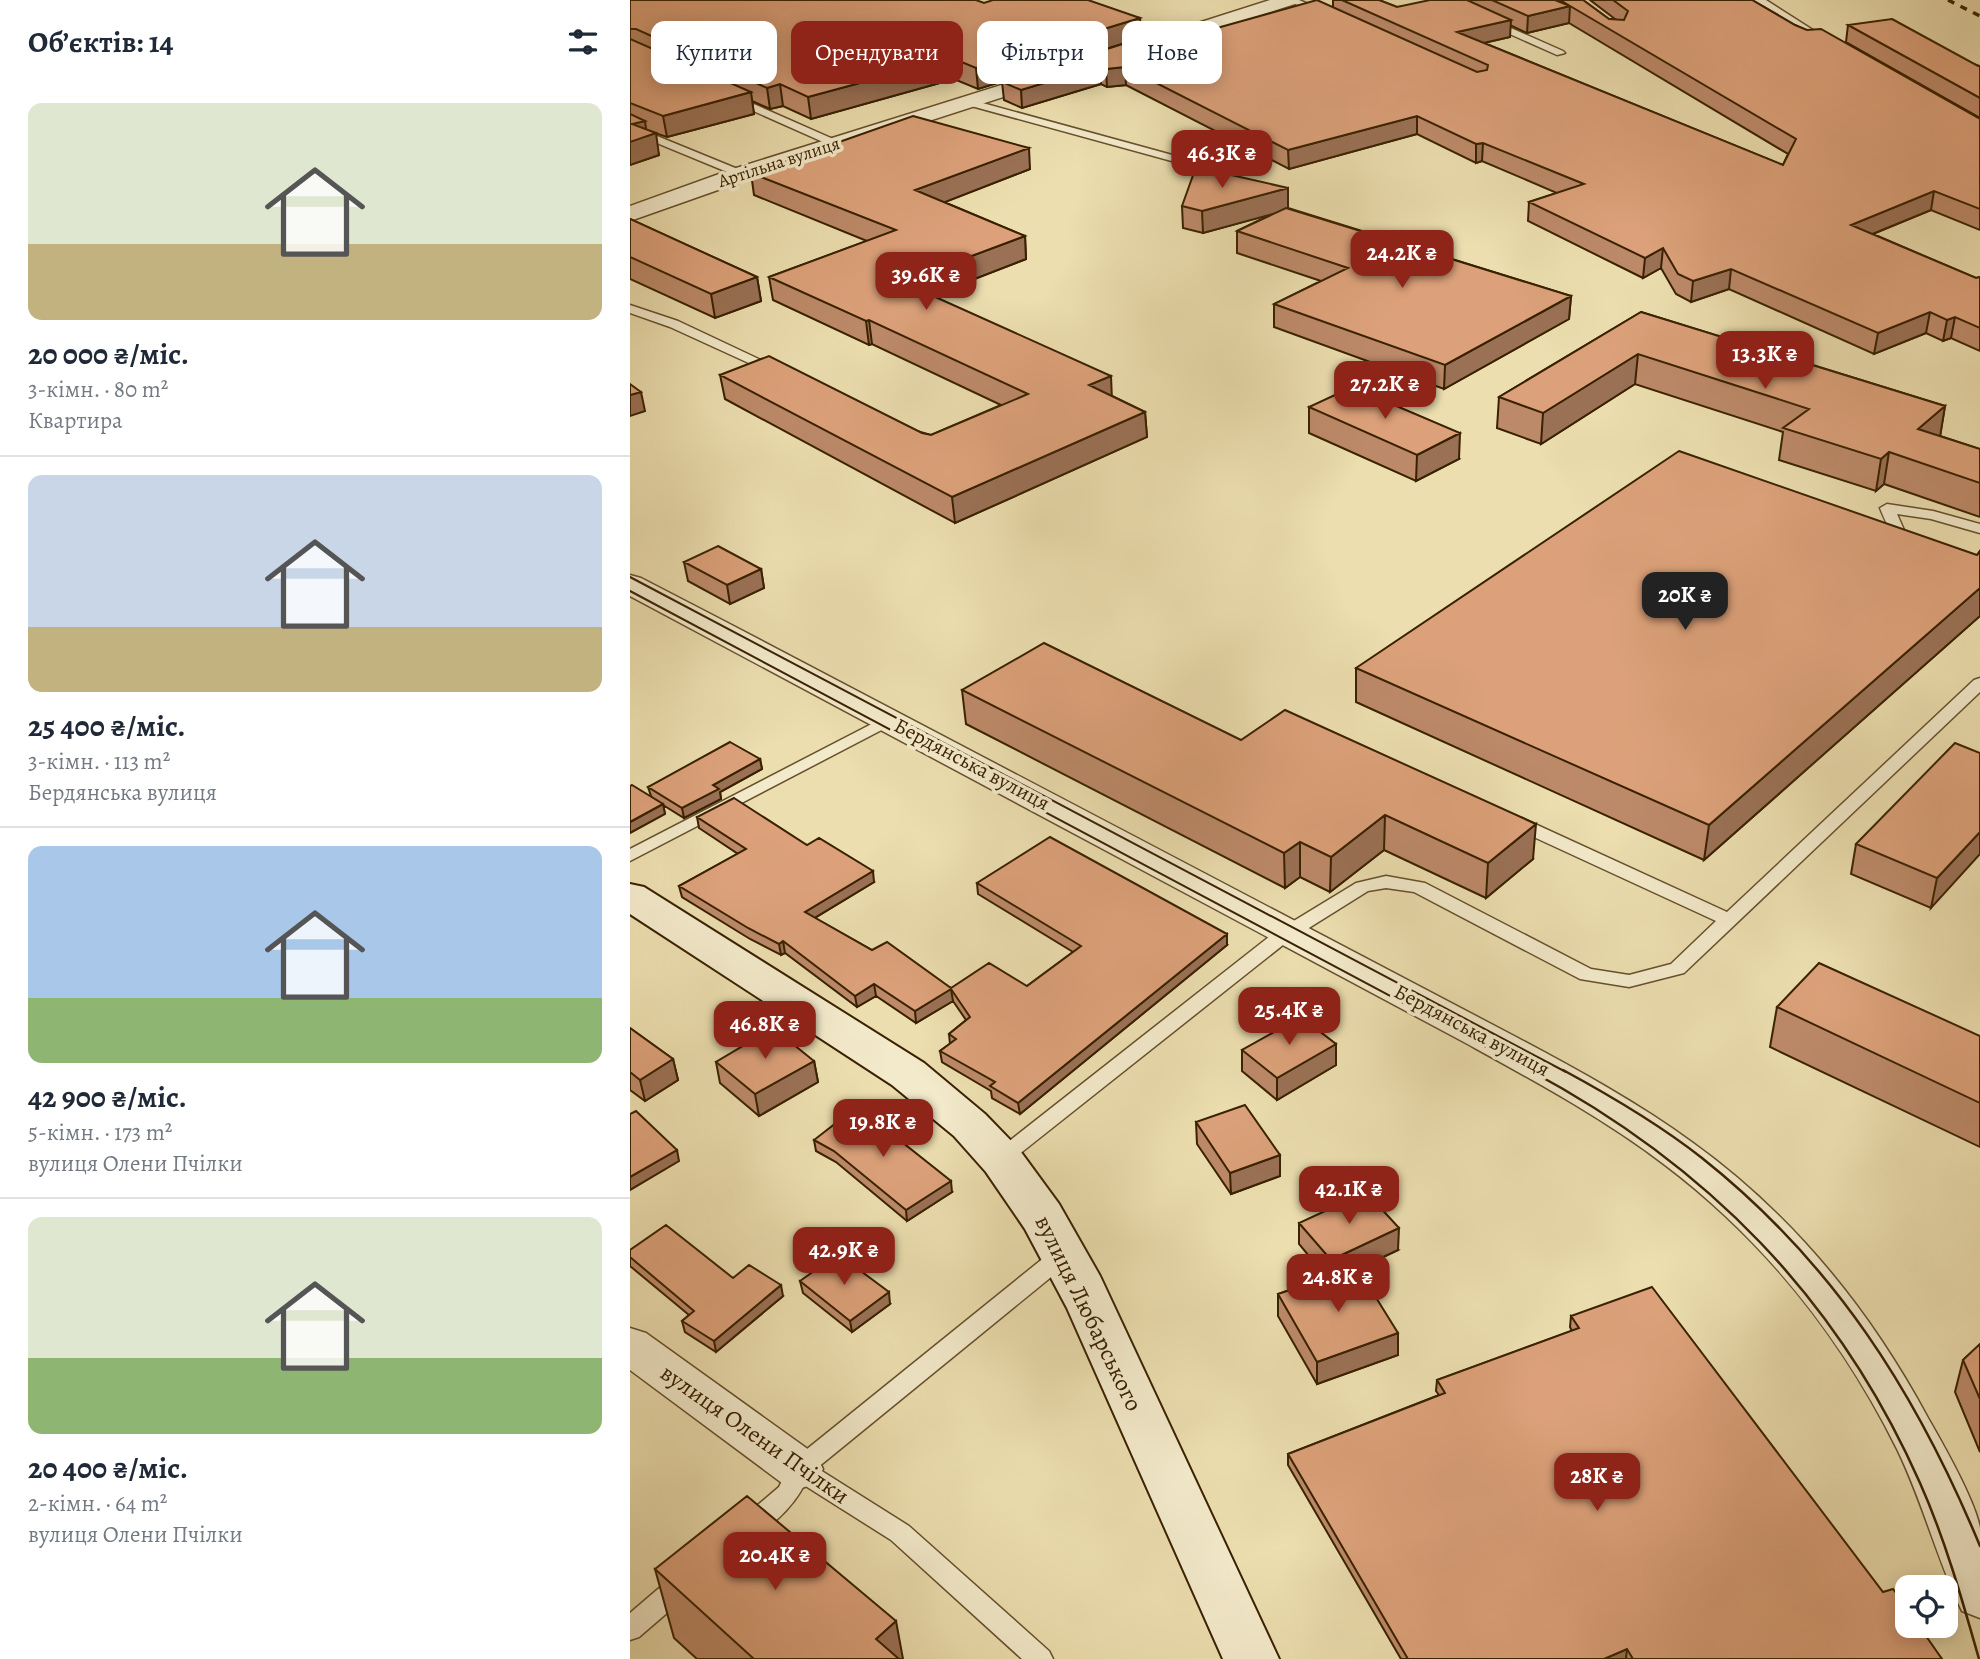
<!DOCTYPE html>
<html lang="uk">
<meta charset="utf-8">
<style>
body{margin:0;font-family:Alegreya,serif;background:#f2f2f3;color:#1f2937;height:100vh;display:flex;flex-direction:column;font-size:26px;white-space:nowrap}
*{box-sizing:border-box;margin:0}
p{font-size:23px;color:#747a83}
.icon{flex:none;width:38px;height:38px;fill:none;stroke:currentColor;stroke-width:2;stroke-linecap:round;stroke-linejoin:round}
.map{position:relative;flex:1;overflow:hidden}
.drawer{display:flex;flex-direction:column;background:#fff;width:630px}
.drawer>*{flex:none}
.top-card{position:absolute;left:21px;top:21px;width:665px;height:63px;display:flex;gap:14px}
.tools{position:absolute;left:1265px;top:1575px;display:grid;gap:14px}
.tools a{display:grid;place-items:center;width:63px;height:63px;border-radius:14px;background:#fff;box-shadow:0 4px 18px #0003;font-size:35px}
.price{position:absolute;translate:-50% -60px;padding:0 16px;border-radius:14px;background:#8f2418;color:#fff;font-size:23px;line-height:46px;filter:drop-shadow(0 2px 4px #0008)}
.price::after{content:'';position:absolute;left:50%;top:42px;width:21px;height:16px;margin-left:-10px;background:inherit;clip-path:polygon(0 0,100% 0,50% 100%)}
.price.selected{background:#222;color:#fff}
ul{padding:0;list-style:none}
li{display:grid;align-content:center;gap:14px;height:371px;padding:0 28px}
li+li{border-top:2px solid #e0e1e3}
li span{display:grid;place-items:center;height:217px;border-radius:14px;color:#555}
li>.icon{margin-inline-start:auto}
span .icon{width:126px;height:126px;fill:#fffc;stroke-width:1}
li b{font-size:30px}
h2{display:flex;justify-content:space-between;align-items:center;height:84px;padding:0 28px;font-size:30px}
.chip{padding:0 24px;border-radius:14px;background:#fff;box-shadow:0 4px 18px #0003;font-size:24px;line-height:63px}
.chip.selected{background:#8f2418;color:#fff}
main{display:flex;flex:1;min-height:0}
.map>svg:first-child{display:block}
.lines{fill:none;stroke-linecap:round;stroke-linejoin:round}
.lane-casing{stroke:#66502c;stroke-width:3}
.street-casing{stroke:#66502c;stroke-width:3}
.secondary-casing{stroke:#392100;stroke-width:4}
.lane{fill:#f3eacb;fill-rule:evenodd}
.street{fill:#f3eacb;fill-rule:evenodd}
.secondary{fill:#f3eacb;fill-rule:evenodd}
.tram-far1{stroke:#392100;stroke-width:2}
.tram{stroke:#392100;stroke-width:2.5}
.rail{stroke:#392100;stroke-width:3.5;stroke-dasharray:7 7;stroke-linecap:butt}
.wall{fill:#bd8a69;stroke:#392100;stroke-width:2;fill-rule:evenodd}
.shaded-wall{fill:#9a7155;stroke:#392100;stroke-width:2}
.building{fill:#dca17a;stroke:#392100;stroke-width:2}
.labels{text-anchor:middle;stroke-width:7;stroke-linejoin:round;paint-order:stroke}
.far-street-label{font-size:18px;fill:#392100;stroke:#f3eacb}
.street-label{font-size:21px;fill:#392100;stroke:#f3eacb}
.near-street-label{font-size:24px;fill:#392100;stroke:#f3eacb}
</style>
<main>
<section class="drawer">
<h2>Об’єктів: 14<svg class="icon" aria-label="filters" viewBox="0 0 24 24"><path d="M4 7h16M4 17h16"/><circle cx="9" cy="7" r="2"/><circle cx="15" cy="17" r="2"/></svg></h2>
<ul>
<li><span style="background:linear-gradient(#dfe7d0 65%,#c2b280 0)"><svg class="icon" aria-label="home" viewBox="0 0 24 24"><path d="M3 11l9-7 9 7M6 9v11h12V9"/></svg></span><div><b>20 000 ₴/міс.</b><p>3-кімн. · 80 m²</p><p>Квартира</p></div></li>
<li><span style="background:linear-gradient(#c9d6e8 70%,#c2b280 0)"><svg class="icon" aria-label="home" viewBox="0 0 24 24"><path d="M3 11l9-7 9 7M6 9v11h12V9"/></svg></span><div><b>25 400 ₴/міс.</b><p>3-кімн. · 113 m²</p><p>Бердянська вулиця</p></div></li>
<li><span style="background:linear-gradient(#a9c7e8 70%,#8fb573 0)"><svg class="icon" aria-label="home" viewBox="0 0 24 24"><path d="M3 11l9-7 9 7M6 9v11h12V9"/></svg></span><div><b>42 900 ₴/міс.</b><p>5-кімн. · 173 m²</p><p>вулиця Олени Пчілки</p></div></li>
<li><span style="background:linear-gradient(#dfe7d0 65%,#8fb573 0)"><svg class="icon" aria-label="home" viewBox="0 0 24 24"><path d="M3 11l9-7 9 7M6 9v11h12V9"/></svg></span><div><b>20 400 ₴/міс.</b><p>2-кімн. · 64 m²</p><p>вулиця Олени Пчілки</p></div></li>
</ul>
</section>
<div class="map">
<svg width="1350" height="1659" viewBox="0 0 1350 1659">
<rect width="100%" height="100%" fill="#ecdeaf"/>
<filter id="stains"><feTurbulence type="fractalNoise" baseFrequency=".00286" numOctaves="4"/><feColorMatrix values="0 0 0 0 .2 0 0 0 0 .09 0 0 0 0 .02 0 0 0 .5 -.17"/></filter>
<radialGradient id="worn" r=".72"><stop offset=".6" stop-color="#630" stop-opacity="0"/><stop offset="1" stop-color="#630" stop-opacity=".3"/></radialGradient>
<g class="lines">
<defs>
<path id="lane" d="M 656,0 L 669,0 L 699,13 L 691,15 Z
M 858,18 L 933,51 L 935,53 L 927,55 L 855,23 L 853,21 Z
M 103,95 L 210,142 L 211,144 L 202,146 L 99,100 L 99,96 Z
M 338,99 L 597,170 L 598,172 L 589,174 L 334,104 L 333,102 Z
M 0,125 L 115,172 L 116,174 L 107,176 L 0,132 Z
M 0,305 L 48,321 L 154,371 L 153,374 L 143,374 L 40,327 L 0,313 Z
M 1257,504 L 1303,511 L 1350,524 L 1350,533 L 1301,519 L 1267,514 L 1274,530 L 1290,539 L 1288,542 C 1265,547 1257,525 1250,508 Z
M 1350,678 L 1350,692 L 1054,973 L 999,987 L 950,979 L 784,892 L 756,888 L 738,891 L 658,941 L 378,1163 L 371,1165 L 364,1163 L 361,1158 L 364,1153 L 644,933 L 726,883 L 756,876 L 795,883 L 961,969 L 999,975 L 1041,964 L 1086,921 L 880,826 L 877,822 L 880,818 L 892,818 L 1097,912 L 1344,680 Z
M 259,715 L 267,720 L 265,723 L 0,861 L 0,849 Z
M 434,1246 L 442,1248 L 445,1254 L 442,1260 L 187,1468 L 279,1526 L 419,1651 L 423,1659 L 392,1659 L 261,1540 L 174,1485 C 166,1503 132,1542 110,1534 L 107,1527 L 110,1520 L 149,1487 L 161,1462 L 426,1248 Z
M 50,1575 L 59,1578 L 63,1586 L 59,1594 L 9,1637 L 0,1640 L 0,1613 L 41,1578 Z"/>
<path id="street" d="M 640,0 L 668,0 L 665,4 L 513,53 L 499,53 L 496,49 L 499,45 Z
M 1114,0 L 1136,0 L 1186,32 L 1177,38 L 1170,36 Z
M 419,70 L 426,72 L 429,76 L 426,80 L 119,179 L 0,221 L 0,206 L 103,169 Z
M 0,575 L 11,578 L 94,621 L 886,1037 C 946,1069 1007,1102 1063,1143 C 1163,1215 1240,1310 1298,1418 C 1313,1444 1345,1500 1350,1528 C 1350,1550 1350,1594 1350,1618 L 1332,1611 C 1307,1560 1293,1502 1267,1449 C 1212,1338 1134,1240 1035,1165 C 972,1117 901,1079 832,1041 L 0,596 Z
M 0,1328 L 16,1333 L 186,1455 L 193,1469 L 186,1483 L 169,1489 L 152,1483 L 0,1370 Z"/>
<path id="secondary" d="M 0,884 L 14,887 L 294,1063 L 355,1114 L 388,1148 L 429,1204 L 470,1276 L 649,1659 L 593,1659 L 437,1308 L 395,1229 L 356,1172 L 324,1136 L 262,1085 L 0,914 Z"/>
</defs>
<!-- lane casing -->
<use href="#lane" class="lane-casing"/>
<!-- street casing -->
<use href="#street" class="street-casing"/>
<!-- secondary casing -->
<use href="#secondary" class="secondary-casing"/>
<!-- lane -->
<use href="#lane" class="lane"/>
<!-- street -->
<use href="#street" class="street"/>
<!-- secondary -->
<use href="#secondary" class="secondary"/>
<!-- tram-far1 -->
<path class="tram-far1" d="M 0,577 L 936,1072
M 0,591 L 903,1072"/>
<!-- tram -->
<path class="tram" d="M 899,1070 C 1077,1165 1208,1298 1290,1483 C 1315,1539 1332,1599 1349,1659
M 933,1070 C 981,1096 1029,1124 1072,1158 C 1204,1263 1286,1392 1350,1546"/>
<!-- rail -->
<path class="rail" d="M 1318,0 L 1350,16"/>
</g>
<!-- wall -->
<path class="wall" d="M 0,0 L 354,3 L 510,18 L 511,38 L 348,89 L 324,79 L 181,119 L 153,106 L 140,109 L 122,101 L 124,114 L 37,137 L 22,132 L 29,155 L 0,165 Z
M 703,0 L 749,0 L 767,7 L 841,2 L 841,0 L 953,0 L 979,19 L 985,19 L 960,0 L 1122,0 L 1165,25 L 1350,119 L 1350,230 L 1301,210 L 1243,234 L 1346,278 L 1350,277 L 1350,351 L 1321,338 L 1313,341 L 1296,333 L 1244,354 L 1099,289 L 1061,302 L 1046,294 L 1031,268 L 1013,278 L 898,221 L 899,202 L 927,193 L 852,161 L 846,163 L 787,134 L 659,169 L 496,85 L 477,87 L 471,84 L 392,108 L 374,100 L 372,82 L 555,37 L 703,7 ZM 939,23 L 1158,154 L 1153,165 L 854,43 L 880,37 L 880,25 L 897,33 Z
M 1218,25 L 1350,66 L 1350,118 L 1216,42 Z
M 400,169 L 314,202 L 395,236 L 396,259 L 302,295 L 482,396 L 515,412 L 517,437 L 325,523 L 95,399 L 90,375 L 301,435 L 371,405 L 242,344 L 239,345 L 143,300 L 139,277 L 237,241 L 124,195 L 121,173 Z
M 658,188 L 658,208 L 941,296 L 939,319 L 814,389 L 644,327 L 644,304 L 691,281 L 607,253 L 607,231 L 642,214 L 573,233 L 553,228 L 552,206 Z
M 0,219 L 127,277 L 131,301 L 85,318 L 0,279 Z
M 1011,312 L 1315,406 L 1310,436 L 1350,449 L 1350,517 L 1254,484 L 1246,491 L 1149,460 L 1153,432 L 1005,384 L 911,444 L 867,428 L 869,397 Z
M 679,407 L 829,459 L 786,481 L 679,433 Z
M 1350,551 L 1350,616 L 1074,860 L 726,702 L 726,668 L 1347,555 Z
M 54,562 L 131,569 L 134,588 L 100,604 L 58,581 Z
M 332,690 L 611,740 L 903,859 L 856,898 L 754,850 L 700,892 L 670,877 L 655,888 L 336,724 Z
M 1350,753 L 1301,908 L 1221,874 L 1226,844 Z
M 130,759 L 132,769 L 90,792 L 91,799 L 54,818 L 33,805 L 35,814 L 21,796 L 18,787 Z
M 67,817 L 177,845 L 244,882 L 185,918 L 242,950 L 321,988 L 397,986 L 443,952 L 348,894 L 347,883 L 597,945 L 390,1114 L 362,1098 L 361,1091 L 312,1062 L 310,1051 L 320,1044 L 319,1034 L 336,1020 L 323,1001 L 286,1023 L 246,996 L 227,1007 L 155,953 L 151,955 L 120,939 L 52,897 L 49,886 L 108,854 L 69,828 Z
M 1147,1007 L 1350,1036 L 1350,1147 L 1140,1047 Z
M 0,1028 L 43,1059 L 48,1080 L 15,1101 L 0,1090 Z
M 706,1044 L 706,1065 L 647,1100 L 612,1071 L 612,1050 Z
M 184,1061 L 188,1082 L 129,1116 L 90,1083 L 86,1062 Z
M 566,1122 L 650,1155 L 650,1176 L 601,1194 L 567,1144 Z
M 184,1140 L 322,1192 L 277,1221 L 206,1162 L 186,1151 Z
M 669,1223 L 768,1250 L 728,1269 L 768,1355 L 687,1384 L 648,1316 L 648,1294 L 697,1278 L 669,1244 Z
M 0,1250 L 103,1278 L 153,1296 L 86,1352 L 55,1332 L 52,1321 L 59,1315 L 0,1266 Z
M 170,1281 L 260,1304 L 222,1332 L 173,1293 Z
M 941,1316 L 1253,1592 L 1312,1659 L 771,1659 L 658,1465 L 658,1454 L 809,1395 L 806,1391 L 807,1380 L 942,1331 L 940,1327 Z
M 1350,1344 L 1350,1452 L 1325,1392 L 1333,1360 Z
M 25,1569 L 273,1659 L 67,1659 L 44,1638 Z"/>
<!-- shaded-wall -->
<path class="shaded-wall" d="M 940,6 L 939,23 L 897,33 L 898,16 Z
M 510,18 L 511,38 L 348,89 L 346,68 Z
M 881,20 L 880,37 L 827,49 L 827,32 Z
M 322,58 L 324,79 L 181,119 L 178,97 Z
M 470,66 L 471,84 L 392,108 L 391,90 Z
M 495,67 L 496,85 L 477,87 L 476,69 Z
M 150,84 L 153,106 L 140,109 L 137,88 Z
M 121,92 L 124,114 L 37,137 L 33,116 Z
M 787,116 L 787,134 L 659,169 L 658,150 Z
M 15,121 L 17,136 L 26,133 L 29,155 L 0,165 L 0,142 L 2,124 Z
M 853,143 L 852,161 L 846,163 L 846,144 Z
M 399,148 L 400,169 L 287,213 L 285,190 Z
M 658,188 L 658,210 L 573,233 L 572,211 Z
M 1304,191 L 1301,210 L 1218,244 L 1221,225 Z
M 395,236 L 396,259 L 275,306 L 272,282 Z
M 1033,248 L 1031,268 L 1013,278 L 1015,258 Z
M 1101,269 L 1099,289 L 1061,302 L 1063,281 Z
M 127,277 L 131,301 L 85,318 L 81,294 Z
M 941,296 L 939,319 L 814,389 L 815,365 Z
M 1300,312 L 1296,333 L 1244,354 L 1248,333 Z
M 1325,317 L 1321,338 L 1313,341 L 1317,320 Z
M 239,320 L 242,344 L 239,345 L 236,321 Z
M 1008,354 L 1005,384 L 911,444 L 913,413 Z
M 481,376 L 482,400 L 459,385 Z
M 11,392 L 15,411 L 0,416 L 0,395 Z
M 1315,406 L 1310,437 L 1288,429 Z
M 515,412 L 517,437 L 325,523 L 322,497 Z
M 830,433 L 829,459 L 786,481 L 787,455 Z
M 1259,452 L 1254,484 L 1246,491 L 1251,459 Z
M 131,569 L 134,588 L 100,604 L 97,585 Z
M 1350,588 L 1350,616 L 1074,860 L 1079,825 Z
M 130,759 L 132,769 L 90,792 L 91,799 L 54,818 L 52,808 L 83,785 Z
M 33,804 L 35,814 L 0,833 L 0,822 Z
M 755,815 L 754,850 L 700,892 L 701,857 Z
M 906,824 L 903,859 L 856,898 L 858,863 Z
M 1350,832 L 1350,854 L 1301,908 L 1307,878 Z
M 670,842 L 670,877 L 655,888 L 654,853 Z
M 243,871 L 244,882 L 176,923 L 175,912 Z
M 597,934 L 597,945 L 390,1114 L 388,1103 Z
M 153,941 L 155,953 L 151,955 L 149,944 Z
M 244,984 L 246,996 L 227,1007 L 225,996 Z
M 321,989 L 323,1001 L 286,1023 L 285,1011 Z
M 706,1044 L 706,1065 L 647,1100 L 647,1078 Z
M 43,1059 L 48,1080 L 15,1101 L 10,1080 Z
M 184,1061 L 188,1082 L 129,1116 L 125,1094 Z
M 47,1150 L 49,1161 L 0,1190 L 0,1177 Z
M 650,1155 L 650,1176 L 601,1194 L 600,1173 Z
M 321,1181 L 322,1192 L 277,1221 L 276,1210 Z
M 769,1228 L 768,1250 L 700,1282 L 701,1260 Z
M 151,1285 L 153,1296 L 86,1352 L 84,1341 Z
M 259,1292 L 260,1304 L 222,1332 L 220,1321 Z
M 768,1333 L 768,1355 L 687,1384 L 687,1362 Z
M 266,1621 L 273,1659 L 250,1659 L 246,1639 Z
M 997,1649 L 996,1659 L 974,1659 Z"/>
<!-- building -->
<path class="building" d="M 0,0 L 346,0 L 354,3 L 363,0 L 458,0 L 510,18 L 346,68 L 322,58 L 178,97 L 150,84 L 137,88 L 6,29 L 0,29 Z
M 687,0 L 847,72 L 857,70 L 858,65 L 712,0 L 749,0 L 767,7 L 800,0 L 837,0 L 881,20 L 827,32 L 1153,165 L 1166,139 L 940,6 L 898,16 L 862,0 L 925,0 L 940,6 L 930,0 L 953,0 L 979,19 L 994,20 L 998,11 L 983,0 L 1122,0 L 1165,25 L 1177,30 L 1191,29 L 1350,119 L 1350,209 L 1304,191 L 1221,225 L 1346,278 L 1350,277 L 1350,328 L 1325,317 L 1317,320 L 1300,312 L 1248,333 L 1101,269 L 1063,281 L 1048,274 L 1033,248 L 1015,258 L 899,202 L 954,184 L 853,143 L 846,144 L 787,116 L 658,150 L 495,67 L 476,69 L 470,66 L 391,90 L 372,82 L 537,30 L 555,37 Z
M 1262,19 L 1348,66 L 1350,66 L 1350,98 L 1218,25 Z
M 0,39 L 121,92 L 33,116 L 0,103 Z
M 0,114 L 15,121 L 2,124 L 26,133 L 0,142 Z
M 283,116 L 399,148 L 285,190 L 395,236 L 272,282 L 481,376 L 459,385 L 515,412 L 322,497 L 90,375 L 139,356 L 292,433 L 301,435 L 398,394 L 239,320 L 236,321 L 139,277 L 266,230 L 121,173 Z
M 566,167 L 658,188 L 572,211 L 552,206 Z
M 656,208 L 941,296 L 815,365 L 644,304 L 718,268 L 607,231 Z
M 0,219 L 127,277 L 81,294 L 0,257 Z
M 1011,312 L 1315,406 L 1288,429 L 1350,449 L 1350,483 L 1259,452 L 1251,459 L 1153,428 L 1179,409 L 1008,354 L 913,413 L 869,397 Z
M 0,384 L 11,392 L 0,395 Z
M 722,387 L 830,433 L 787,455 L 679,407 Z
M 1049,451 L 1347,555 L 1350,551 L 1350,588 L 1079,825 L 726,668 Z
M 88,546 L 131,569 L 97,585 L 54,562 Z
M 414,643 L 611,740 L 655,710 L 906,824 L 858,863 L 755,815 L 701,857 L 670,842 L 654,853 L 332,690 Z
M 100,742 L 130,759 L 83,785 L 89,789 L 52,808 L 18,787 Z
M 1325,743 L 1350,753 L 1350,832 L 1307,878 L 1226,844 Z
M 2,785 L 33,804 L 0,822 L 0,786 Z
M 104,798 L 177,845 L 189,838 L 243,871 L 175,912 L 242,950 L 257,942 L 321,988 L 359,963 L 397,986 L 451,946 L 347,883 L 420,837 L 597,934 L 388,1103 L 360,1086 L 365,1082 L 310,1051 L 326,1039 L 319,1034 L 340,1017 L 321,989 L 285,1011 L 244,984 L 225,996 L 153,941 L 149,944 L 118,928 L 49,886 L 116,849 L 67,817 Z
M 1189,963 L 1350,1036 L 1350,1103 L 1147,1007 Z
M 671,1017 L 706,1044 L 647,1078 L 612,1050 Z
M 0,1028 L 43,1059 L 10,1080 L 0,1072 Z
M 143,1028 L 184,1061 L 125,1094 L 86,1062 Z
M 615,1105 L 650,1155 L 600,1173 L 566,1122 Z
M 224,1109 L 248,1123 L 321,1181 L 276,1210 L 204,1151 L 184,1140 Z
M 6,1111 L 47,1150 L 0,1177 L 0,1114 Z
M 736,1192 L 769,1228 L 701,1260 L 669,1223 Z
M 36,1225 L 103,1278 L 119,1265 L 151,1285 L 84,1341 L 52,1321 L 64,1311 L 0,1257 L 0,1250 Z
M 208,1254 L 259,1292 L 220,1321 L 170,1281 Z
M 727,1267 L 768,1333 L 687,1362 L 648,1294 Z
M 1022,1287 L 1253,1592 L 1263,1589 L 1278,1609 L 1278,1626 L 1289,1626 L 1312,1659 L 1003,1659 L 997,1649 L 974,1659 L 778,1659 L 658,1454 L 815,1393 L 807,1380 L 949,1328 L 941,1316 Z
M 1350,1344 L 1350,1399 L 1333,1360 Z
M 117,1496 L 266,1621 L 246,1639 L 269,1659 L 124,1659 L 25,1569 Z"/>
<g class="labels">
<!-- far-street labels -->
<g class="far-street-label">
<text transform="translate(149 162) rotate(-18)" y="6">Артільна вулиця</text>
</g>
<!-- street labels -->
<g class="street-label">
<text transform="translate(342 764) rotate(28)" y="7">Бердянська вулиця</text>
<text transform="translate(842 1030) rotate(28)" y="7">Бердянська вулиця</text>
</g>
<!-- near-street labels -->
<g class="near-street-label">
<text transform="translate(459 1313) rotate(64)" y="8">вулиця Любарського</text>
<text transform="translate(125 1434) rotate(35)" y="8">вулиця Олени Пчілки</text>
</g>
</g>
<rect width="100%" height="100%" filter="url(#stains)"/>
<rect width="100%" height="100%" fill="url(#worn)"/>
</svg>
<div class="tools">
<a><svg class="icon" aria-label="locate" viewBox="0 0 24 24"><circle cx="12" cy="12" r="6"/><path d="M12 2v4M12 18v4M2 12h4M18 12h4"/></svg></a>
</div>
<b class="price" style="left:592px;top:190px">46.3K ₴</b>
<b class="price" style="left:772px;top:290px">24.2K ₴</b>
<b class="price" style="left:296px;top:312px">39.6K ₴</b>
<b class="price" style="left:1135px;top:391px">13.3K ₴</b>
<b class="price" style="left:755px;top:421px">27.2K ₴</b>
<b class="price selected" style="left:1055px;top:632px">20K ₴</b>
<b class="price" style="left:659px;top:1047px">25.4K ₴</b>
<b class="price" style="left:135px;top:1061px">46.8K ₴</b>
<b class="price" style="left:253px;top:1159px">19.8K ₴</b>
<b class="price" style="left:719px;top:1226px">42.1K ₴</b>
<b class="price" style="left:214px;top:1287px">42.9K ₴</b>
<b class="price" style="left:708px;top:1314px">24.8K ₴</b>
<b class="price" style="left:967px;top:1513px">28K ₴</b>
<b class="price" style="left:145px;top:1592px">20.4K ₴</b>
<div class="top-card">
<a class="chip">Купити</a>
<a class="chip selected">Орендувати</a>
<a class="chip">Фільтри</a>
<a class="chip">Нове</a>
</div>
</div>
</main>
